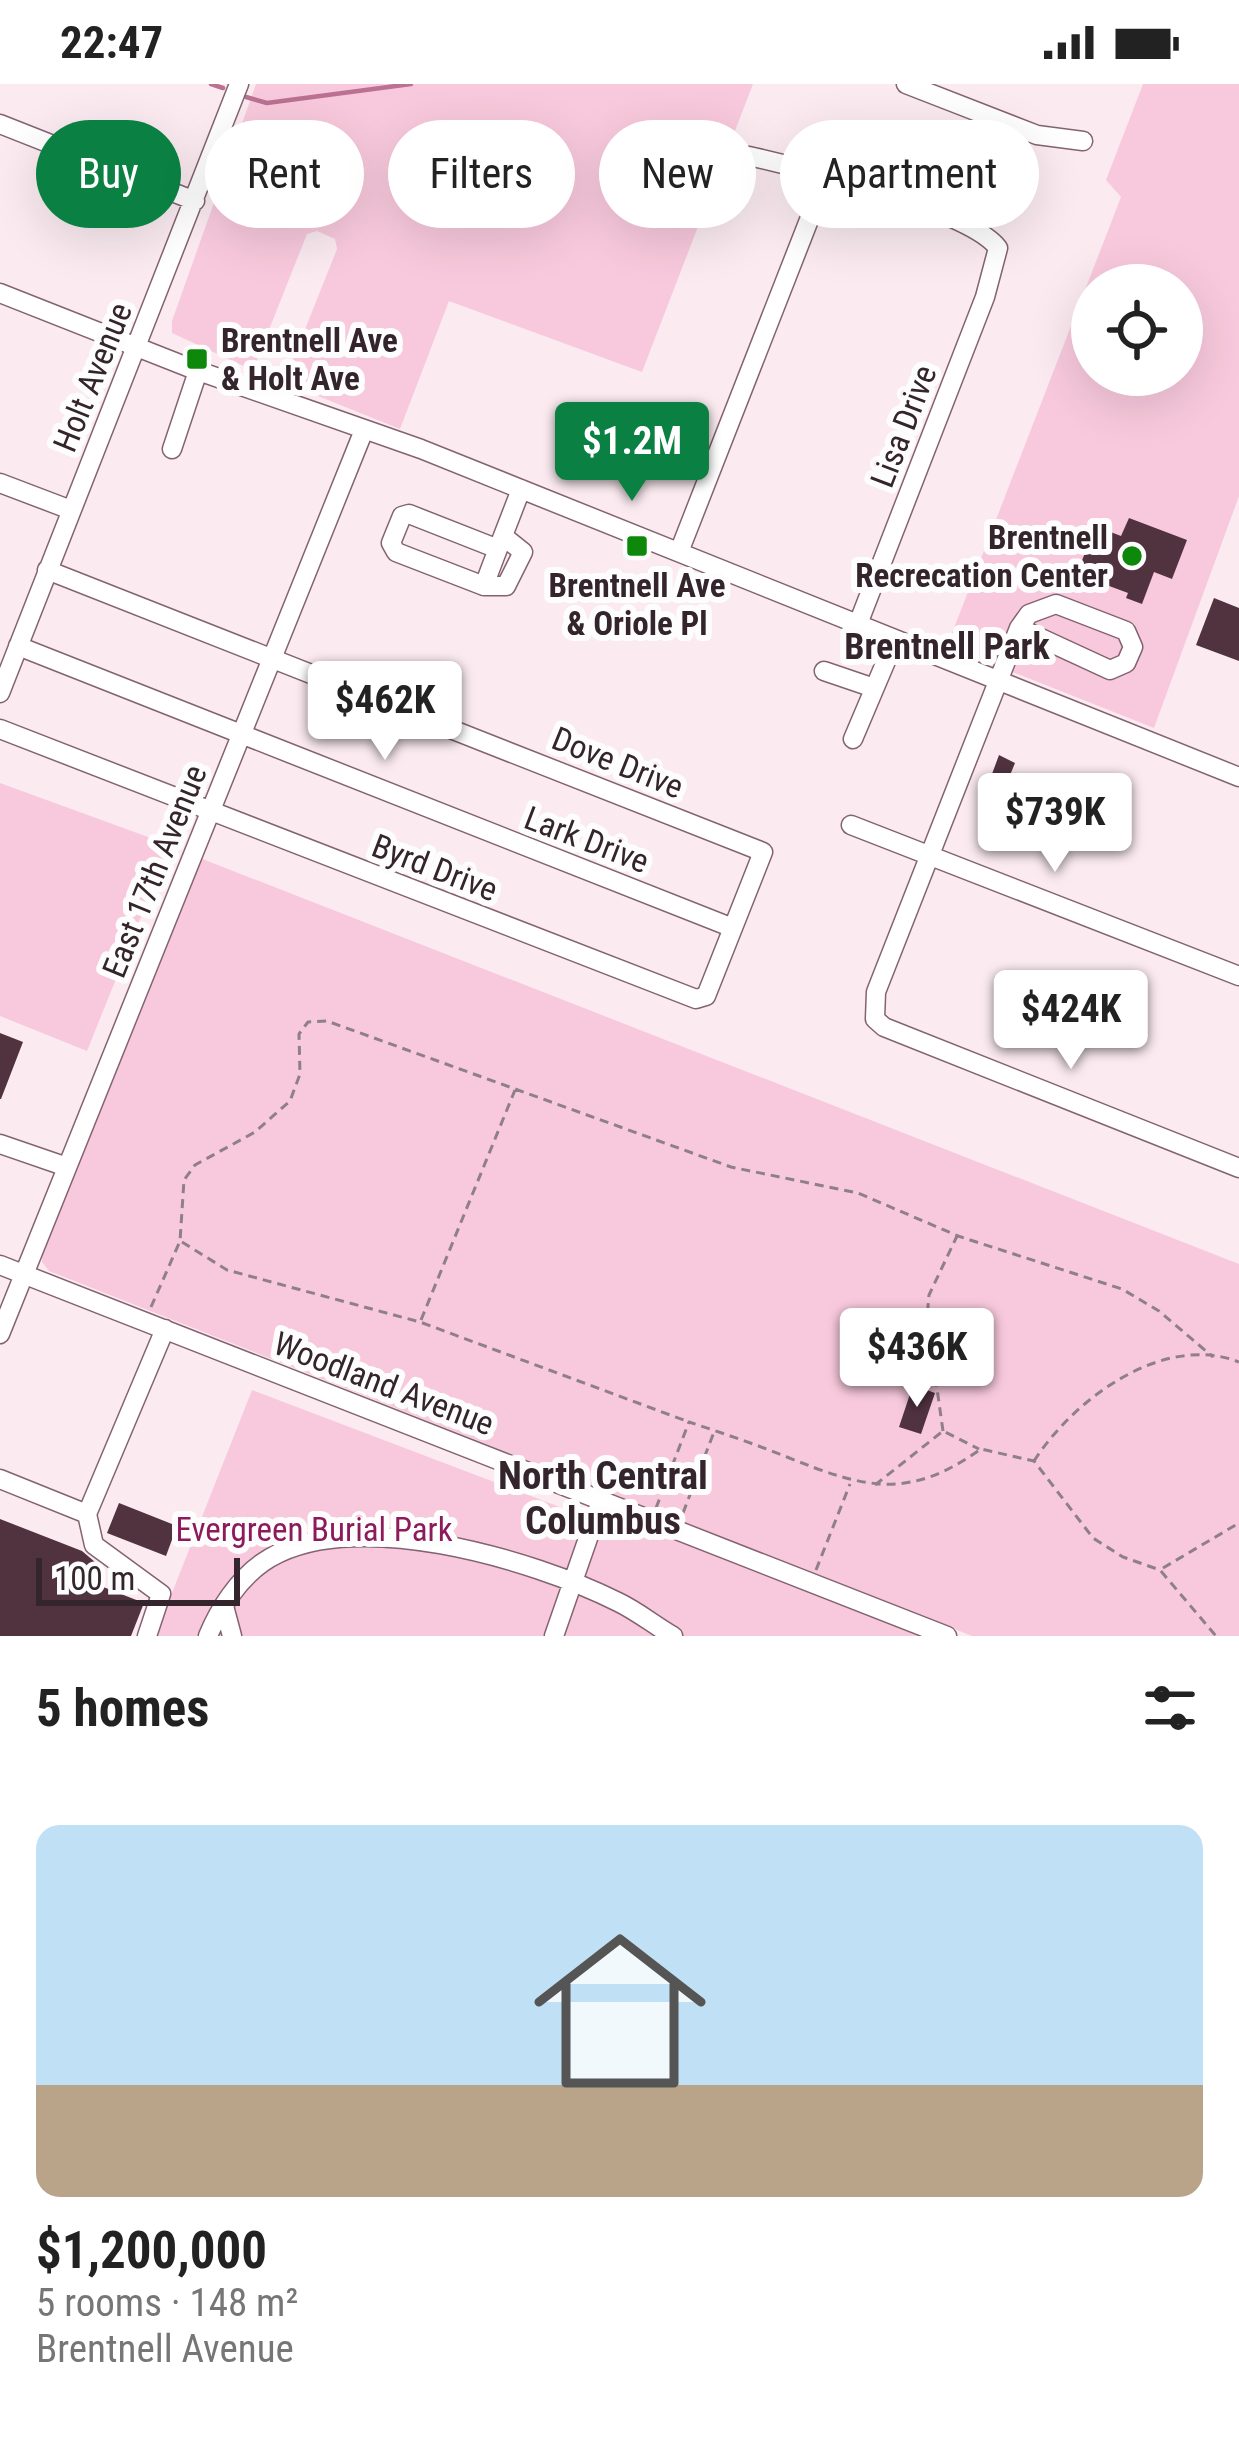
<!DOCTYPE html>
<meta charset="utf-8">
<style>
body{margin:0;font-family:"Roboto Condensed",sans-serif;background:#f2f2f2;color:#222;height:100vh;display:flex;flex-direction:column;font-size:45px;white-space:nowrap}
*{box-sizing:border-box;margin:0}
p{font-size:39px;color:#767676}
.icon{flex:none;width:66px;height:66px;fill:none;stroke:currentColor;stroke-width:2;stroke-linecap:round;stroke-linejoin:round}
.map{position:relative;height:1552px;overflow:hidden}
.sheet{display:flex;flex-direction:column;background:#fff;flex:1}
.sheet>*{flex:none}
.banner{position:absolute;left:36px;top:36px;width:1167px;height:108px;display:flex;gap:24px}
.fabs{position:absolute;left:1071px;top:180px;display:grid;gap:24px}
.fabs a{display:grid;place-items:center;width:132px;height:132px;border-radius:50%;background:#fff;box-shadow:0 12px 48px #0002;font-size:60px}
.scale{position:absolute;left:36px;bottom:30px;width:204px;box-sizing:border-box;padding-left:12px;border:6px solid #33252b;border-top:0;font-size:33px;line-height:42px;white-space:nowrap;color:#33252b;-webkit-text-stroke:9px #fdfdfd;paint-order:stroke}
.price{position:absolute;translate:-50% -102px;padding:0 27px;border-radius:12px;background:#fff;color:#222;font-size:39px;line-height:78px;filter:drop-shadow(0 3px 6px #0008)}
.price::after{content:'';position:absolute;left:50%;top:72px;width:36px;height:27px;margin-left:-18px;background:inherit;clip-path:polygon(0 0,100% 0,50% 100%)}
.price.current{background:#0b8043;color:#fff}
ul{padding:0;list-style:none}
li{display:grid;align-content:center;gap:24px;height:636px;padding:0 36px}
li+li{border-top:3px solid #e0e0e0}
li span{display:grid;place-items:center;height:372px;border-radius:24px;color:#555}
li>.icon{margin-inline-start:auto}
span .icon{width:216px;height:216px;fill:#fffc;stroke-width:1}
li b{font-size:51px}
h2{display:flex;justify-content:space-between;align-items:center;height:144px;padding:0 36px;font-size:51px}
.tag{padding:0 42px;border-radius:54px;background:#fff;box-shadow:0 12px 48px #0002;font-size:42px;line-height:108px}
.tag.current{background:#0b8043;color:#fff}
.status{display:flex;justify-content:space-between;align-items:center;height:84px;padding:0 60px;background:#fff;direction:ltr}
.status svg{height:33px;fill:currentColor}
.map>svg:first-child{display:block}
.green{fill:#f8c9dc;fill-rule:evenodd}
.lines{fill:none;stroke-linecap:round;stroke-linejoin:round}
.stream{stroke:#ba7192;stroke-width:4.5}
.building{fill:#513340}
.minor-casing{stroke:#846370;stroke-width:21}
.path{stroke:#8f8086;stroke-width:3;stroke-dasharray:9 6;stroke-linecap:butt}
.minor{stroke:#fff;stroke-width:18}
.poi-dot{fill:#0e880b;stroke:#fdfdfd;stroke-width:4.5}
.labels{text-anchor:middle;stroke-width:12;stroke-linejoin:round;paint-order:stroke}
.poi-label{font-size:33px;font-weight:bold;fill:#33252b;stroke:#fdfdfd;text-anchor:start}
.street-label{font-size:33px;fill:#33252b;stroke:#fdfdfd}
.park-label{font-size:33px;fill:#8d1a5a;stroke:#fdfdfd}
.neighbourhood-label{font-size:36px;font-weight:bold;fill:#33252b;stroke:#fdfdfd}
.quarter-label{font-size:39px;font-weight:bold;fill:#33252b;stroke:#fdfdfd}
</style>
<div class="status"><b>22:47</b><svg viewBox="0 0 49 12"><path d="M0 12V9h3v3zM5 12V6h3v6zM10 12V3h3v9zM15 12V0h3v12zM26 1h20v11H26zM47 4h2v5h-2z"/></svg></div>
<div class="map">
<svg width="1239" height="1552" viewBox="0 0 1239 1552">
<rect width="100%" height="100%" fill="#fbebf1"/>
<!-- green -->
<path class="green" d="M 256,0 L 753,0 L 642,288 L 449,217 L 400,345 L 288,300 L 286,293 L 337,165 L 335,155 L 317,147 L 307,150 L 255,281 L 248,284 L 172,249 L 172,237 Z
M 1143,0 L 1239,0 L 1239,412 L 1154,644 L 947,562 L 1121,113 L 1106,96 ZM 1092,201 L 1182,201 L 1182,291 L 1092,291 Z
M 0,699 L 170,761 L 87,967 L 0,932 Z
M 200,774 L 1239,1180 L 1239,1552 L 972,1552 L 49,1187 L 42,1178 L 43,1160 Z
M 252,1306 L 607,1441 L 611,1431 L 930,1552 L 155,1552 Z"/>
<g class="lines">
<!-- stream -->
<path class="stream" d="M 211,0 L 223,4
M 246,13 L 267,19 L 411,0"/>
</g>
<!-- building -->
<path class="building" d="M 1129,434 L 1187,456 L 1172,495 L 1154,488 L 1142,520 L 1126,514 L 1128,509 L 1077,490 L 1095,442 L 1121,452 Z
M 1214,514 L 1239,524 L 1239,577 L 1196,561 Z
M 999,671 L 1015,679 L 993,733 L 978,728 Z
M 0,949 L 23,958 L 1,1015 L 0,1015 Z
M 913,1301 L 935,1309 L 921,1350 L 899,1343 Z
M 119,1419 L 177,1442 L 166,1472 L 107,1449 Z
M 0,1435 L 82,1467 L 95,1478 L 88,1497 L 144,1519 L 131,1552 L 0,1552 Z"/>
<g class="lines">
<defs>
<path id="minor" d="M 906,0 L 1037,51 L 1083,57
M 0,40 L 195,117
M 749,72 C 799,83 971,127 998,164 L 985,213 L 858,540
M 0,209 L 190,284 L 421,365 L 1239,693
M 172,365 L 198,287
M 0,399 L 71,426
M 498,465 L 409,430 L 402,432 L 391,459 L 396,468 L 484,502 C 496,469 509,437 521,405
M 679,468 L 827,90
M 484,502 L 506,502 L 523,468 L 503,452
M 1019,544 L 1110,586 L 1126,579 L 1133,563 L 1126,547 L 1056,520 L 1029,530 L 1019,544 L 876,908 L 875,935 L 884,943 L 1239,1084
M 18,562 L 733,844
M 824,587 L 874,604
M 0,609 L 239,0
M 0,645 L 696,915 L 706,912 L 763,768 L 47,486
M 853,655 L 895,556
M 851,741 L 1239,892
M 0,1060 L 67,1083
M 0,1181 L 947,1552
M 0,1250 L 364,346
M 0,1395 L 87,1430 L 165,1245
M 87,1430 L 94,1461 L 161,1510 L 147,1552
M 224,1522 L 232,1552
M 208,1552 C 219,1525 238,1496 262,1479 C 347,1419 534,1476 618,1518 C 637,1527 654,1541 673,1552
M 554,1552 L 601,1417"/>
</defs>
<!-- minor casing -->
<use href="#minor" class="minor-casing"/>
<!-- path -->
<path class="path" d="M 182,1158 L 227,1186 L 420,1238 L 689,1338
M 151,1223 L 180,1157 L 184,1096 L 195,1081 L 255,1048 L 290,1017 L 300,990 L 299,950 L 308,938 L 327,937 L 731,1083 L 858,1109 L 958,1152 L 1122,1205 L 1159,1227 L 1213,1273
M 421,1236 L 515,1006
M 943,1347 L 927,1234 L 929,1211 L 957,1152
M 1034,1377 C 1073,1316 1163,1248 1239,1278
M 875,1401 L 943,1347 L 979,1365
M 656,1424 L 689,1338 C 722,1349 755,1360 787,1373 C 864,1404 908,1417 981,1365 L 1034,1377 L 1093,1454 L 1123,1473 L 1160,1486 L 1216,1552
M 683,1429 L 714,1348
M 1163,1484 L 1239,1439
M 816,1486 L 850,1400"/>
<!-- minor -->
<use href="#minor" class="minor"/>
</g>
<!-- markers -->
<g class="poi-dot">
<rect x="185" y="263" width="24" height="24" rx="6"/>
<rect x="625" y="450" width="24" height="24" rx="6"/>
<circle cx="1132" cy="472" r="12"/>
</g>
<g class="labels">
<!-- poi labels -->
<g class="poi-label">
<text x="221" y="268">Brentnell Ave<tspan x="221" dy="38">&amp; Holt Ave</tspan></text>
<text x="1108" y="465" text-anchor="end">Brentnell<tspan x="1108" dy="38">Recrecation Center</tspan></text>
<text x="637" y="513" text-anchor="middle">Brentnell Ave<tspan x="637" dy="38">&amp; Oriole Pl</tspan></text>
</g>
<!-- street labels -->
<g class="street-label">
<text transform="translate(92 293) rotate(-68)" y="12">Holt Avenue</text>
<text transform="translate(903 342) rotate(-69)" y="12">Lisa Drive</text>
<text transform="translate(618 678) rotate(22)" y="12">Dove Drive</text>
<text transform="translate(587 755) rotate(21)" y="12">Lark Drive</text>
<text transform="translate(435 783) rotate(21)" y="12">Byrd Drive</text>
<text transform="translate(154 787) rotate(-68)" y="12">East 17th Avenue</text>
<text transform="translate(384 1299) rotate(21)" y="12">Woodland Avenue</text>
</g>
<!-- park labels -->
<g class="park-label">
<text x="314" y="1457">Evergreen Burial Park</text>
</g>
<!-- neighbourhood labels -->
<g class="neighbourhood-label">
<text x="947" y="575">Brentnell Park</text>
</g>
<!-- quarter labels -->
<g class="quarter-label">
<text x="603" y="1405">North Central<tspan x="603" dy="45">Columbus</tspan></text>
</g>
</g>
</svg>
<div class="fabs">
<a><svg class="icon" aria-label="locate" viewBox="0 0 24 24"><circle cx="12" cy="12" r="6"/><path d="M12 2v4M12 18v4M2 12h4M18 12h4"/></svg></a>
</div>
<div class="scale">100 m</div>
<b class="price current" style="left:632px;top:420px">$1.2M</b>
<b class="price" style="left:385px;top:679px">$462K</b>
<b class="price" style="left:1055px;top:791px">$739K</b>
<b class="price" style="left:1071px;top:988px">$424K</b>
<b class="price" style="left:917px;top:1326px">$436K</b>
<div class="banner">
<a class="tag current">Buy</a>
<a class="tag">Rent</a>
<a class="tag">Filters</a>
<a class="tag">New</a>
<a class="tag">Apartment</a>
</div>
</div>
<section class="sheet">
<h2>5 homes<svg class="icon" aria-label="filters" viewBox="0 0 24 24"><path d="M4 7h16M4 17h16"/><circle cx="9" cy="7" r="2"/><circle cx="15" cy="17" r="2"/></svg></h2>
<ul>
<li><span style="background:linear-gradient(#bfe0f5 70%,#b9a48a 0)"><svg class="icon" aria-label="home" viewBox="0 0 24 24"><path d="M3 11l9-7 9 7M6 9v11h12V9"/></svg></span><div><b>$1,200,000</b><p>5 rooms · 148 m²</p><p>Brentnell Avenue</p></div></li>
</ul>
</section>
